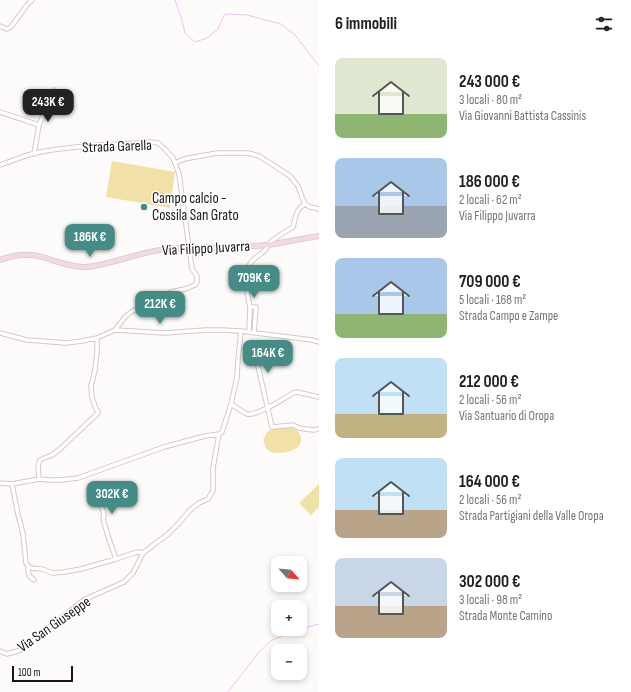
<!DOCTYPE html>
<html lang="it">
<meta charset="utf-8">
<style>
body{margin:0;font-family:"Sofia Sans Condensed",sans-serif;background:#f6f6f6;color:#202124;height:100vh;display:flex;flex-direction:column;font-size:15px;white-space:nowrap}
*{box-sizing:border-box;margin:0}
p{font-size:13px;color:#757577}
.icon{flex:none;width:22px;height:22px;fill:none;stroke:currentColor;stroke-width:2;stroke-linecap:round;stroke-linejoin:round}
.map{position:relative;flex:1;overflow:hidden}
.side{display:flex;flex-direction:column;background:#fff;width:312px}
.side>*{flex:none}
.needle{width:26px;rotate:117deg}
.controls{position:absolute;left:271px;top:556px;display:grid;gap:8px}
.controls a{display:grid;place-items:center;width:36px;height:36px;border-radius:8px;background:#fff;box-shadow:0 2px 6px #0003;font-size:20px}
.scale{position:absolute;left:12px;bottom:10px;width:61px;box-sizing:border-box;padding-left:4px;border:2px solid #191514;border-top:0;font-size:11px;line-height:14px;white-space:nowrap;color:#191514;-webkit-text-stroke:3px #fff;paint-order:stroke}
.price{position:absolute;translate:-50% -34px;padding:0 9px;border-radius:8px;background:#458c87;color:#fff;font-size:13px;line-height:26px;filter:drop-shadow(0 1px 2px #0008)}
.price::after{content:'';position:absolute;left:50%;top:24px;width:12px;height:9px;margin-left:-6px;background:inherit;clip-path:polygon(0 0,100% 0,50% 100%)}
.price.current{background:#222;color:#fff}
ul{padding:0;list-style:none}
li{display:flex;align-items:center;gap:12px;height:100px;padding:0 16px}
li span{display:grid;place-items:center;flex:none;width:112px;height:80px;border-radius:8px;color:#555}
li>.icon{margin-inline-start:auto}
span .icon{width:48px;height:48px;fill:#fffc;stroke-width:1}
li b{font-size:17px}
h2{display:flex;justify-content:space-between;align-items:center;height:48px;padding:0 16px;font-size:17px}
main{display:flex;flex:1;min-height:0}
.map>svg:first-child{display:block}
.green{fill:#f2e1a7}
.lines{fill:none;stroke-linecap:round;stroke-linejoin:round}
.stream{stroke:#f0c1f2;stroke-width:1}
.street-casing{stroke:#d5c8c6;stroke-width:5.5}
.secondary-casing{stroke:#d5c8c6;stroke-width:6}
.street{stroke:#fff;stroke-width:3.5}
.secondary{stroke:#f2d9e2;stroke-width:4.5}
.secondary-bridge-casing{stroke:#d5c8c6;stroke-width:6;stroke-linecap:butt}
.secondary-bridge{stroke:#f2d9e2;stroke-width:4.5}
.poi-dot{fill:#458c87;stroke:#fff;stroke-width:1.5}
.labels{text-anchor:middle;stroke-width:3;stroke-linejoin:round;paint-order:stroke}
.street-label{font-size:15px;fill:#191514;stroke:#fff}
.poi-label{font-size:15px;fill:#191514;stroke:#fff;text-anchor:start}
</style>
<main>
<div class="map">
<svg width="319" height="692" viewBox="0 0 319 692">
<rect width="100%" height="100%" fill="#fdfbfa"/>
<!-- green -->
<path class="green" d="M 112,161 L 175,172 L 170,208 L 106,197 Z
M 288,426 C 298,429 306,437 298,447 C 294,451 280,454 275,453 C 263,452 260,436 270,430 C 275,428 283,427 288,426 Z
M 319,484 L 319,507 L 311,515 L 299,503 Z"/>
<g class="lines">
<!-- stream -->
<path class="stream" d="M 175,0 L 181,17 L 185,33 L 195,42 L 207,38 L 218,29 L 224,15 L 229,14 L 247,15 L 281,24 L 295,35 L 319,66
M 300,629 L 319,624
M 228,692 L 259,652 L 272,640 L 299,629"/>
<defs>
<path id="street" d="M 0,26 L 7,29 L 11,27 L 27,5 L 32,0
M 0,112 L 39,125
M 34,154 L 39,125 L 54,90
M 175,163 L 184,159 L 217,153 L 248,153 L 259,156 L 290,176 L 298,186 L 302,197 L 305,204 C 295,210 296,217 293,227 C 288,230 271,240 268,245 C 267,247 267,249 265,250 C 262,254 257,256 253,260 C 241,273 247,291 250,307
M 0,165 C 12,161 23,156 35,153 C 73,145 112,145 150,142 L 158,143 L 165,149 L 173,158 L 175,163 L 179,174 L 192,269 L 197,276 L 197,282 L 195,285 L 185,289 L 171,292 L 131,312 L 125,317 L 115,330
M 305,204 L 310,207 L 319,209
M 249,332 L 250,307 L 256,307 L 254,333
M 0,333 L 27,340 L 66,343 L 82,341 L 97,338 L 115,330 L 164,333 L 206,330 L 222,330 L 241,331 L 312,340 L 319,342
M 252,346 L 255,353 L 272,427 L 293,425 L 299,428 L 313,430 L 319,429
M 231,404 C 236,407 242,412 247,414 C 258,416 283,399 293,393 L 297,392 L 319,397
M 39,479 L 38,466 L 40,460 L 52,455 L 60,449 L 98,413 L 98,411 L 96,409 L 92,397 L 91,386 L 95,370 L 97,352 L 97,338
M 0,483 L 12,484 L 39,479 L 49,480 L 61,480 L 78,478 L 164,447 L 205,436 L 219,434
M 12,484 L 17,510 L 23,534 L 26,563 L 30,568 L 42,569 L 53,573 L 64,572 L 81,569 L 116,559 L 137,552 L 143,553
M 103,488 L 101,489 L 99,491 L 99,496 L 104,515 L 103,519 L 108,536 L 116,559
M 28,566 C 28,574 28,575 34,580
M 0,651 L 7,654 L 21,650 L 81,602 L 90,597 L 124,582 L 133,573 L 143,553 L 168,534 L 179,523 L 190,510 L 199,503 L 208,499 L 213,491 L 213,468 L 219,434 L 222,432 L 231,404 L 237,377 L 238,360 L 241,331"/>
<path id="secondary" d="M 194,248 L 240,247 L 268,245 L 319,236
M 0,260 C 13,255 29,253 42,257 C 56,261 69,267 84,267 C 97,267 110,262 123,259 C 144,253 161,248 183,248"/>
</defs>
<!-- street casing -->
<use href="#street" class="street-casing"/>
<!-- secondary casing -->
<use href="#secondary" class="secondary-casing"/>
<!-- street -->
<use href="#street" class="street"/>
<!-- secondary -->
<use href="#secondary" class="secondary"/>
<defs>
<path id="secondary-bridge" d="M 183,248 L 194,248"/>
</defs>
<!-- secondary-bridge casing -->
<use href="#secondary-bridge" class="secondary-bridge-casing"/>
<!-- secondary-bridge -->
<use href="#secondary-bridge" class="secondary-bridge"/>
</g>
<!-- markers -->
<circle class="poi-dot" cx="144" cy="207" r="4"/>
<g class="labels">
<!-- street labels -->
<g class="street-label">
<text transform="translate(117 146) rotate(-2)" y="5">Strada Garella</text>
<text transform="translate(206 248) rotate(-3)" y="5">Via Filippo Juvarra</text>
<text transform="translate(54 624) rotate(-35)" y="5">Via San Giuseppe</text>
</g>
<!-- poi labels -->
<g class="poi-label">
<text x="152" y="203">Campo calcio -<tspan x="152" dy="17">Cossila San Grato</tspan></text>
</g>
</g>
</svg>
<div class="controls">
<a><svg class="needle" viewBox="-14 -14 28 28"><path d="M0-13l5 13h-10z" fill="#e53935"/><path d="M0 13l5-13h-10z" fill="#757577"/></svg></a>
<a>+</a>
<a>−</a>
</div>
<div class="scale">100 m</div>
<b class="price current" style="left:48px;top:123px">243K €</b>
<b class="price" style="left:90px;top:258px">186K €</b>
<b class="price" style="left:254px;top:299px">709K €</b>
<b class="price" style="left:160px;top:325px">212K €</b>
<b class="price" style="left:268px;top:374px">164K €</b>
<b class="price" style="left:112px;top:515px">302K €</b>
</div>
<section class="side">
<h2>6 immobili<svg class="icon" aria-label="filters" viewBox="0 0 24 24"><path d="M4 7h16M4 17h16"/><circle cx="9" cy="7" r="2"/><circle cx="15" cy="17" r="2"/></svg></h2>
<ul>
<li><span style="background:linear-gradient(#dfe7d0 70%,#8fb573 0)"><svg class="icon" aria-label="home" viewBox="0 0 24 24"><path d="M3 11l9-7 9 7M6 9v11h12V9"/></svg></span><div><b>243 000 €</b><p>3 locali · 80 m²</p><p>Via Giovanni Battista Cassinis</p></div></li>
<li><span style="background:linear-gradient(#a9c7e8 60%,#9aa5b1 0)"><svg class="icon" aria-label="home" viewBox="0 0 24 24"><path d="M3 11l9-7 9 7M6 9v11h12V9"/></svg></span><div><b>186 000 €</b><p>2 locali · 62 m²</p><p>Via Filippo Juvarra</p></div></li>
<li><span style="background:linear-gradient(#a9c7e8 70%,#8fb573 0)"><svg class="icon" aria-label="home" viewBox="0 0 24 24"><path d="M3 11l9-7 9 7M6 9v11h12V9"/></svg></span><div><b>709 000 €</b><p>5 locali · 168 m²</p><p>Strada Campo e Zampe</p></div></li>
<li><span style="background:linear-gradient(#bfe0f5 70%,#c2b280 0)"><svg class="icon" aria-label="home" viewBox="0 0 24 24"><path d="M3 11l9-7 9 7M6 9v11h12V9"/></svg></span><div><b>212 000 €</b><p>2 locali · 56 m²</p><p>Via Santuario di Oropa</p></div></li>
<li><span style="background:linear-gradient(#bfe0f5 65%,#b9a48a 0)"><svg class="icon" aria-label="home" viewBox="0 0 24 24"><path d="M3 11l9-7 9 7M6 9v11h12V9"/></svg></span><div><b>164 000 €</b><p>2 locali · 56 m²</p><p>Strada Partigiani della Valle Oropa</p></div></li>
<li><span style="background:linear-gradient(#c9d6e8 60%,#b9a48a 0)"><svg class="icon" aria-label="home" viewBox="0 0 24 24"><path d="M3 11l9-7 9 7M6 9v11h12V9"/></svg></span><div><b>302 000 €</b><p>3 locali · 98 m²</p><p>Strada Monte Camino</p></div></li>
</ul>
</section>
</main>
